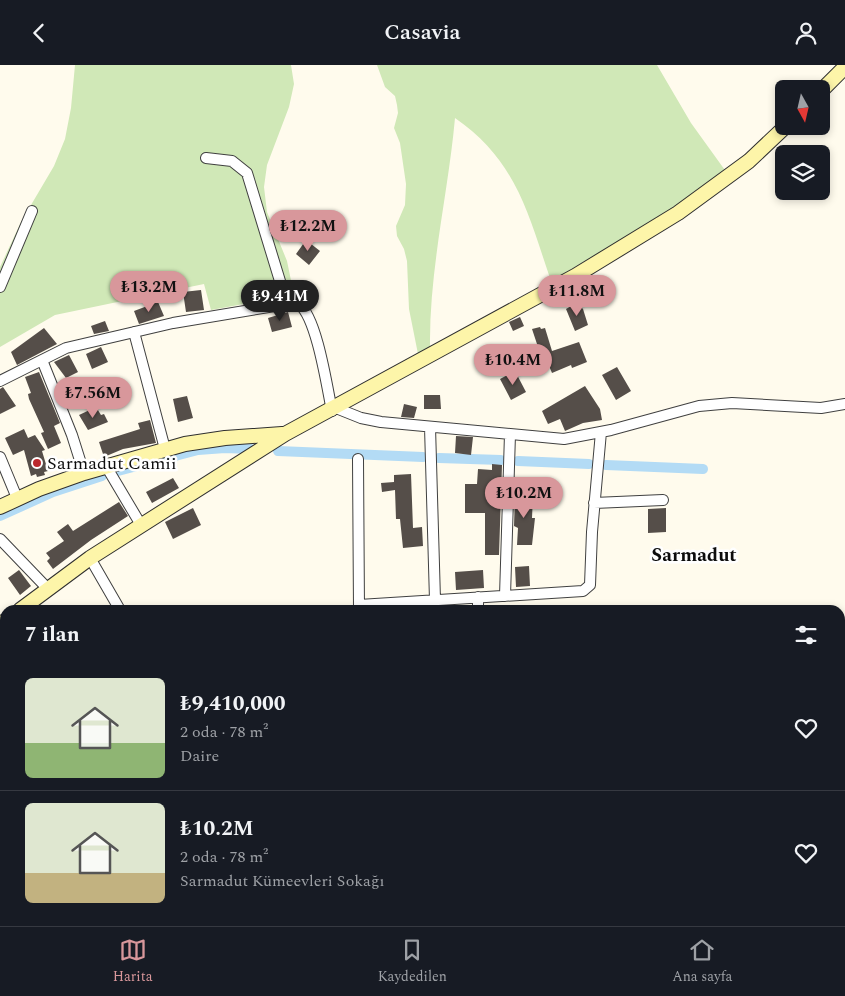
<!DOCTYPE html>
<html lang="tr">
<meta charset="utf-8">
<style>
body{margin:0;font-family:Spectral,serif;background:#242831;color:#f1f3f6;height:100vh;display:flex;flex-direction:column;font-size:19px;white-space:nowrap}
*{box-sizing:border-box;margin:0}
p{font-size:16px;color:#9ea1a6}
.icon{flex:none;width:28px;height:28px;fill:none;stroke:currentColor;stroke-width:2;stroke-linecap:round;stroke-linejoin:round}
.map{position:relative;flex:1;overflow:hidden}
.sheet{position:absolute;left:0px;top:540px;width:845px;height:321px;display:flex;flex-direction:column;background:#171b24;border-radius:15px 15px 0 0;box-shadow:0 2px 8px #0003}
.sheet>*{flex:none}
.needle{width:32px;rotate:172deg}
.tools{position:absolute;left:775px;top:15px;display:grid;gap:10px}
.tools a{display:grid;place-items:center;width:55px;height:55px;border-radius:8px;background:#171b24;box-shadow:0 2px 8px #0003;font-size:25px}
.price{position:absolute;translate:-50% -42px;padding:0 11px;border-radius:18px;background:#d8979b;color:#111;font-size:16px;line-height:32px;filter:drop-shadow(0 1px 2px #0008)}
.price::after{content:'';position:absolute;left:50%;top:30px;width:15px;height:11px;margin-left:-8px;background:inherit;clip-path:polygon(0 0,100% 0,50% 100%)}
.price.current{background:#222;color:#fff}
ul{padding:0;list-style:none}
li{display:flex;align-items:center;gap:15px;height:125px;padding:0 25px}
li+li{border-top:1px solid #363941}
li span{display:grid;place-items:center;flex:none;width:140px;height:100px;border-radius:8px;color:#555}
li>.icon{margin-inline-start:auto}
span .icon{width:60px;height:60px;fill:#fffc;stroke-width:1}
li b{font-size:21px}
h2{display:flex;justify-content:space-between;align-items:center;height:60px;padding:0 25px;font-size:21px}
header{display:flex;justify-content:space-between;align-items:center;height:65px;padding:0 25px;background:#171b24;font-size:22px;font-weight:600}
.dock{display:flex;justify-content:space-around;align-items:center;height:70px;border-top:1px solid #363941;background:#171b24;font-size:14px;color:#9ea1a6}
.dock a{display:grid;justify-items:center;gap:2px}
.dock .current{color:#d8979b}
.map>svg:first-child{display:block}
.green{fill:#d0e8b7}
.cemetery{fill:#d4e0bf}
.lines{fill:none;stroke-linecap:round;stroke-linejoin:round}
.canal{stroke:#b3dbf5;stroke-width:10}
.building{fill:#554e49}
.street-casing{stroke:#404040;stroke-width:12}
.secondary-casing{stroke:#2f2f2f;stroke-width:16}
.street{stroke:#fff;stroke-width:10}
.secondary{stroke:#fdf5a9;stroke-width:14}
.poi-dot{fill:#ba272c;stroke:#fff;stroke-width:2}
.labels{text-anchor:middle;stroke-width:5;stroke-linejoin:round;paint-order:stroke}
.poi-label{font-size:18px;fill:#0d0d0d;stroke:#fff;text-anchor:start}
.neighbourhood-label{font-size:19px;font-weight:bold;fill:#0d0d0d;stroke:#fff}
</style>
<header><svg class="icon" aria-label="back" viewBox="0 0 24 24"><path d="M15 5l-7 7 7 7"/></svg>Casavia<svg class="icon" aria-label="person" viewBox="0 0 24 24"><circle cx="12" cy="8" r="4"/><path d="M4 21q1-7 8-7t8 7"/></svg></header>
<div class="map">
<svg width="845" height="861" viewBox="0 0 845 861">
<rect width="100%" height="100%" fill="#fffbed"/>
<!-- green -->
<path class="green" d="M 75,0 L 291,0 L 294,19 L 289,42 L 267,100 L 264,122 L 267,147 L 287,196 L 294,230 L 211,245 L 204,219 L 55,250 L 0,282 L 0,202 L 21,157 L 54,101 L 65,74 L 71,43 Z
M 377,0 L 657,0 L 691,58 L 727,108 L 630,170 L 551,216 C 528,149 517,96 455,53 C 448,130 429,205 430,282 L 418,289 L 409,244 L 407,196 L 404,184 L 397,171 L 396,161 L 405,140 L 406,119 L 400,78 L 394,63 L 398,48 L 397,40 L 395,31 L 385,22 Z
M 308,856 L 523,856 L 524,861 L 466,861 L 459,857 L 454,861 L 304,861 Z"/>
<!-- cemetery -->
<path class="cemetery" d="M 5,772 L 5,856 L 93,856 L 93,861 L 0,861 L 0,775 Z"/>
<g class="lines">
<!-- canal -->
<path class="canal" d="M 278,386 L 423,392
M 439,393 L 501,395
M 518,396 L 589,399
M 606,400 L 703,404
M 118,406 L 198,385 L 225,383 L 251,384
M 0,451 L 53,427 L 102,411"/>
</g>
<!-- building -->
<path class="building" d="M 306,175 L 320,186 L 309,200 L 296,189 Z
M 201,225 L 204,245 L 186,247 L 183,227 Z
M 158,237 L 164,251 L 139,259 L 134,246 Z
M 573,240 L 575,243 L 580,241 L 583,244 L 588,260 L 575,266 L 566,244 Z
M 288,247 L 292,262 L 272,267 L 268,253 Z
M 520,252 L 524,261 L 513,266 L 509,257 Z
M 105,256 L 109,266 L 94,269 L 91,261 Z
M 540,262 L 541,264 L 545,263 L 552,286 L 579,277 L 587,297 L 572,303 L 571,300 L 552,308 L 542,284 L 539,285 L 532,264 Z
M 44,263 L 57,279 L 17,300 L 11,287 Z
M 101,282 L 108,297 L 92,304 L 86,289 Z
M 69,290 L 78,307 L 66,313 L 54,297 Z
M 617,302 L 631,326 L 616,335 L 602,310 Z
M 515,306 L 526,327 L 511,335 L 500,314 Z
M 39,307 L 60,358 L 54,361 L 61,378 L 48,384 L 41,368 L 44,367 L 29,334 L 28,329 L 31,328 L 25,312 Z
M 585,321 L 600,344 L 602,355 L 583,358 L 565,366 L 560,354 L 548,359 L 542,346 Z
M 3,322 L 16,341 L 0,349 L 0,324 Z
M 424,330 L 440,330 L 441,344 L 424,344 Z
M 187,331 L 193,353 L 178,357 L 173,334 Z
M 404,339 L 417,342 L 414,353 L 401,352 Z
M 96,342 L 101,350 L 104,349 L 108,357 L 88,365 L 79,350 Z
M 150,355 L 156,378 L 123,384 L 104,392 L 99,377 L 140,364 L 138,358 Z
M 24,364 L 28,373 L 35,370 L 45,385 L 42,386 L 48,406 L 44,407 L 45,410 L 37,412 L 36,409 L 31,411 L 24,385 L 13,390 L 5,373 Z
M 456,371 L 473,372 L 471,390 L 455,388 Z
M 492,399 L 502,400 L 499,490 L 485,490 L 485,448 L 465,448 L 465,419 L 477,419 L 478,404 L 492,405 Z
M 411,409 L 413,463 L 422,462 L 423,481 L 403,483 L 400,454 L 396,454 L 395,425 L 382,427 L 381,418 L 394,417 L 394,410 Z
M 173,413 L 179,423 L 152,438 L 146,427 Z
M 515,429 L 533,430 L 532,453 L 535,453 L 532,480 L 517,480 L 518,463 L 514,461 Z
M 119,437 L 128,451 L 91,475 L 53,504 L 47,496 L 50,493 L 46,488 L 64,476 L 57,467 L 68,459 L 73,466 Z
M 193,443 L 201,460 L 173,474 L 165,457 Z
M 666,443 L 666,467 L 648,468 L 648,444 Z
M 529,501 L 530,521 L 516,522 L 515,502 Z
M 19,505 L 31,521 L 20,530 L 8,513 Z
M 483,505 L 484,523 L 456,525 L 455,507 Z"/>
<g class="lines">
<defs>
<path id="street" d="M 206,93 L 232,96 L 247,108 L 287,239
M 0,222 L 32,146
M 134,267 L 165,384
M 42,295 L 72,370 L 84,408
M 0,316 L 66,283 L 173,258 L 293,238 L 299,239 C 317,253 327,322 332,346
M 336,343 L 361,353 L 381,357 L 564,374 L 611,365 L 699,341 L 732,338 L 821,343 L 845,339
M 430,362 L 435,535
M 0,392 L 17,433
M 358,394 L 359,545
M 106,401 L 141,460
M 594,438 L 663,435
M 0,474 L 48,524
M 90,493 L 120,545
M 505,531 L 510,369
M 359,540 L 583,526 L 590,520 L 592,467 L 601,367
M 478,545 L 478,532
M 0,589 L 5,595
M 0,660 L 5,655
M 840,678 L 845,680
M 840,787 L 845,785
M 840,807 L 845,799
M 0,839 L 5,845
M 15,856 L 20,861
M 145,861 L 195,856
M 803,861 L 806,856"/>
<path id="secondary" d="M 821,26 L 845,2
M 0,442 L 39,424 L 84,408 L 185,379 L 225,373 L 282,369
M 20,545 L 90,493 L 285,369 L 575,211 L 678,148 L 749,96 L 786,61
M 0,560 L 5,556"/>
</defs>
<!-- street casing -->
<use href="#street" class="street-casing"/>
<!-- secondary casing -->
<use href="#secondary" class="secondary-casing"/>
<!-- street -->
<use href="#street" class="street"/>
<!-- secondary -->
<use href="#secondary" class="secondary"/>
</g>
<!-- markers -->
<circle class="poi-dot" cx="37" cy="398" r="5"/>
<g class="labels">
<!-- poi labels -->
<g class="poi-label">
<text x="47" y="404">Sarmadut Camii</text>
</g>
<!-- neighbourhood labels -->
<g class="neighbourhood-label">
<text x="694" y="496">Sarmadut</text>
</g>
</g>
</svg>
<div class="tools">
<a><svg class="needle" viewBox="-14 -14 28 28"><path d="M0-13l5 13h-10z" fill="#e53935"/><path d="M0 13l5-13h-10z" fill="#9ea1a6"/></svg></a>
<a><svg class="icon" aria-label="layers" viewBox="0 0 24 24"><path d="M12 4l9 5-9 5-9-5zM3 14l9 5 9-5"/></svg></a>
</div>
<b class="price" style="left:308px;top:187px">₺12.2M</b>
<b class="price" style="left:149px;top:248px">₺13.2M</b>
<b class="price" style="left:577px;top:252px">₺11.8M</b>
<b class="price current" style="left:280px;top:257px">₺9.41M</b>
<b class="price" style="left:513px;top:321px">₺10.4M</b>
<b class="price" style="left:93px;top:354px">₺7.56M</b>
<b class="price" style="left:524px;top:454px">₺10.2M</b>
<section class="sheet">
<h2>7 ilan<svg class="icon" aria-label="filters" viewBox="0 0 24 24"><path d="M4 7h16M4 17h16"/><circle cx="9" cy="7" r="2"/><circle cx="15" cy="17" r="2"/></svg></h2>
<ul>
<li><span style="background:linear-gradient(#dfe7d0 65%,#8fb573 0)"><svg class="icon" aria-label="home" viewBox="0 0 24 24"><path d="M3 11l9-7 9 7M6 9v11h12V9"/></svg></span><div><b>₺9,410,000</b><p>2 oda · 78 m²</p><p>Daire</p></div><svg class="icon" aria-label="heart" viewBox="0 0 24 24"><path d="M12 20l-8-8c-3-5 5-10 8-4 3-6 11-1 8 4z"/></svg></li>
<li><span style="background:linear-gradient(#dfe7d0 70%,#c2b280 0)"><svg class="icon" aria-label="home" viewBox="0 0 24 24"><path d="M3 11l9-7 9 7M6 9v11h12V9"/></svg></span><div><b>₺10.2M</b><p>2 oda · 78 m²</p><p>Sarmadut Kümeevleri Sokağı</p></div><svg class="icon" aria-label="heart" viewBox="0 0 24 24"><path d="M12 20l-8-8c-3-5 5-10 8-4 3-6 11-1 8 4z"/></svg></li>
</ul>
</section>
</div>
<nav class="dock">
<a class="current"><svg class="icon" aria-label="map" viewBox="0 0 24 24"><path d="M3 6l6-2 6 2 6-2v14l-6 2-6-2-6 2zM9 4v14M15 6v14"/></svg>Harita</a>
<a><svg class="icon" aria-label="saved" viewBox="0 0 24 24"><path d="M7 4h10v16l-5-4-5 4z"/></svg>Kaydedilen</a>
<a><svg class="icon" aria-label="home" viewBox="0 0 24 24"><path d="M3 11l9-7 9 7M6 9v11h12V9"/></svg>Ana sayfa</a>
</nav>
